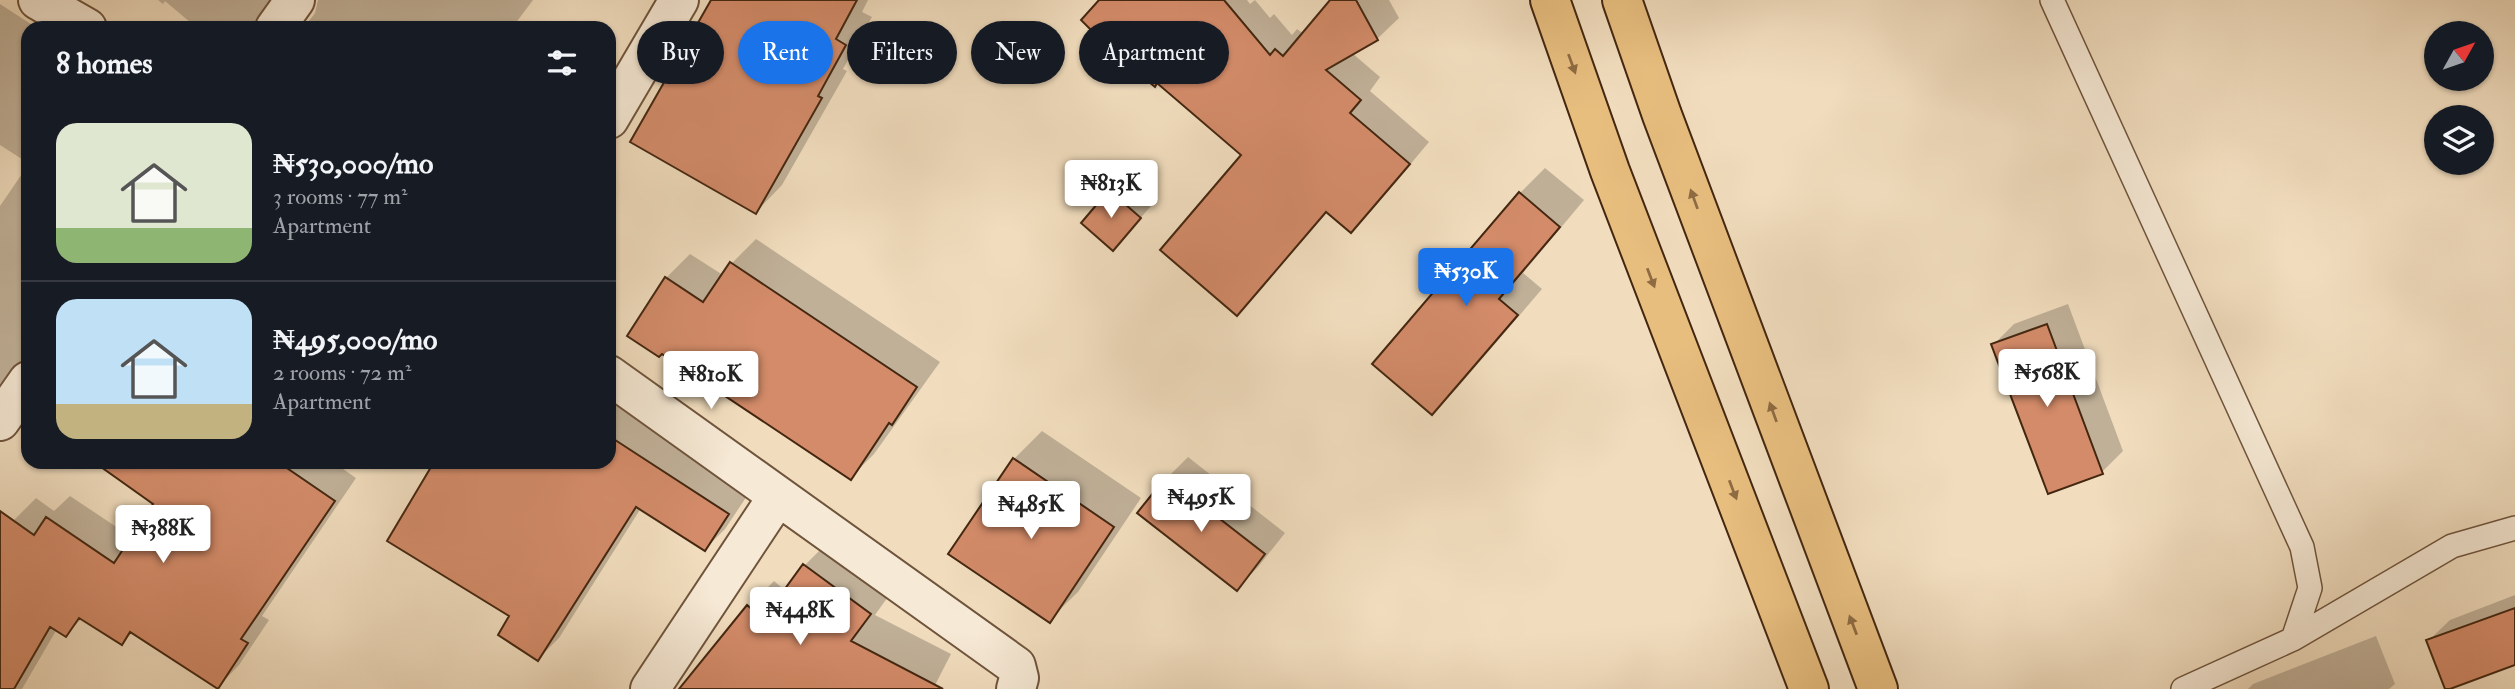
<!DOCTYPE html>
<meta charset="utf-8">
<style>
body{margin:0;font-family:"IM FELL Double Pica",serif;background:#20242c;color:#f1f3f6;height:100vh;display:flex;flex-direction:column;font-size:26px;white-space:nowrap}
*{box-sizing:border-box;margin:0}
p{font-size:23px;color:#9ea1a6}
.icon{flex:none;width:38px;height:38px;fill:none;stroke:currentColor;stroke-width:2;stroke-linecap:round;stroke-linejoin:round}
.map{position:relative;flex:1;overflow:hidden}
.panel{position:absolute;left:21px;top:21px;width:595px;height:448px;display:flex;flex-direction:column;background:#171b24;border-radius:21px;box-shadow:0 2px 5px #0004}
.panel>*{flex:none}
.top-card{position:absolute;left:637px;top:21px;width:665px;height:63px;display:flex;gap:14px}
.needle{width:46px;rotate:50deg}
.tools{position:absolute;left:2424px;top:21px;display:grid;gap:14px}
.tools a{display:grid;place-items:center;width:70px;height:70px;border-radius:50%;background:#171b24;box-shadow:0 2px 5px #0004;font-size:35px}
.price{position:absolute;translate:-50% -60px;padding:0 16px;border-radius:7px;background:#fff;color:#222;font-size:23px;line-height:46px;filter:drop-shadow(0 2px 4px #0008)}
.price::after{content:'';position:absolute;left:50%;top:42px;width:21px;height:16px;margin-left:-10px;background:inherit;clip-path:polygon(0 0,100% 0,50% 100%)}
.price.current{background:#1a73e8;color:#fff}
ul{padding:0;list-style:none}
li{display:flex;align-items:center;gap:21px;height:175px;padding:0 35px}
li+li{border-top:2px solid #363941}
li span{display:grid;place-items:center;flex:none;width:196px;height:140px;border-radius:21px;color:#555}
li>.icon{margin-inline-start:auto}
span .icon{width:84px;height:84px;fill:#fffc;stroke-width:1}
li b{font-size:30px}
h2{display:flex;justify-content:space-between;align-items:center;height:84px;padding:0 35px;font-size:30px}
.pill{padding:0 24px;border-radius:32px;background:#171b24;box-shadow:0 2px 5px #0004;font-size:24px;line-height:63px}
.pill.current{background:#1a73e8;color:#fff}
.map>svg:first-child{display:block}
.shadow{fill:#0003}
.building{fill:#d38b69;stroke:#442711;stroke-width:2}
.lines{fill:none;stroke-linecap:round;stroke-linejoin:round}
.service-casing{stroke:#6f543c;stroke-width:26}
.minor-casing{stroke:#6f543c;stroke-width:42}
.trunk-casing{stroke:#442711;stroke-width:42}
.service{stroke:#f6e9d5;stroke-width:23}
.minor{stroke:#f6e9d5;stroke-width:38}
.trunk{stroke:#e8be7f;stroke-width:38}
.oneway{fill:#8e6b42}
</style>
<div class="map">
<svg width="2515" height="689" viewBox="0 0 2515 689">
<rect width="100%" height="100%" fill="#f1ddbe"/>
<filter id="stains"><feTurbulence type="fractalNoise" baseFrequency=".00286" numOctaves="4"/><feColorMatrix values="0 0 0 0 .2 0 0 0 0 .09 0 0 0 0 .02 0 0 0 .5 -.17"/></filter>
<radialGradient id="worn" r=".72"><stop offset=".6" stop-color="#630" stop-opacity="0"/><stop offset="1" stop-color="#630" stop-opacity=".3"/></radialGradient>
<!-- shadow -->
<path class="shadow" d="M 158,0 L 277,0 L 299,26 L 306,25 L 315,13 L 318,0 L 533,0 L 512,28 L 197,28 L 165,1 L 163,4 Z
M 717,0 L 868,0 L 862,12 L 872,17 L 843,69 L 847,71 L 782,185 L 756,212 Z
M 1115,0 L 1247,0 L 1250,4 L 1255,0 L 1270,18 L 1274,14 L 1292,35 L 1297,29 L 1304,34 L 1332,0 L 1389,0 L 1399,18 L 1377,39 L 1352,53 L 1380,77 L 1370,91 L 1429,142 L 1372,210 L 1351,231 L 1328,211 L 1258,293 L 1237,314 L 1244,155 Z
M 0,4 L 37,28 L 28,28 L 28,163 L 0,145 Z
M 28,165 L 28,358 L 22,359 L 4,384 L 0,402 L 0,206 Z
M 1545,168 L 1584,200 L 1523,273 L 1542,289 L 1457,388 L 1432,413 L 1520,193 Z
M 1122,180 L 1151,206 L 1124,237 L 1083,223 Z
M 756,239 L 940,362 L 874,454 L 850,478 L 666,278 L 690,254 L 723,275 L 732,263 Z
M 2068,304 L 2123,451 L 2102,472 L 1993,345 L 2014,324 Z
M 609,393 L 660,427 L 656,433 L 749,493 L 725,529 L 705,549 L 641,508 L 559,638 L 538,659 L 512,616 L 436,462 L 609,462 Z
M 1042,431 L 1141,498 L 1078,592 L 1049,620 L 1014,459 Z
M 1188,457 L 1285,533 L 1258,567 L 1237,588 L 1167,478 Z
M 97,462 L 333,462 L 356,478 L 262,616 L 269,620 L 239,665 L 217,688 L 133,632 L 122,643 L 82,618 L 66,635 L 57,629 L 22,689 L 0,689 L 0,541 L 13,521 L 36,498 L 54,511 L 70,496 L 133,538 L 156,504 Z
M 831,539 L 895,587 L 875,615 L 951,654 L 933,689 L 681,689 L 748,607 L 774,581 L 786,591 L 805,565 Z
M 2515,595 L 2515,663 L 2428,641 L 2450,620 Z
M 2376,636 L 2395,684 L 2389,689 L 2248,689 L 2253,684 Z"/>
<!-- building -->
<path class="building" d="M 711,0 L 857,0 L 836,39 L 846,45 L 818,96 L 822,98 L 756,214 L 630,142 Z
M 1099,0 L 1224,0 L 1270,55 L 1275,49 L 1283,56 L 1330,0 L 1356,0 L 1378,40 L 1326,70 L 1361,100 L 1350,113 L 1410,164 L 1351,233 L 1326,212 L 1237,316 L 1160,250 L 1241,155 L 1157,83 L 1155,87 L 1115,54 L 1081,20 Z
M 1109,190 L 1141,218 L 1113,251 L 1081,223 Z
M 1519,192 L 1560,227 L 1499,299 L 1518,315 L 1432,415 L 1372,364 Z
M 730,262 L 917,387 L 892,425 L 889,423 L 851,480 L 662,354 L 659,357 L 627,336 L 665,277 L 703,302 Z
M 2047,324 L 2103,474 L 2048,494 L 1991,344 Z
M 609,436 L 729,514 L 705,551 L 636,507 L 538,661 L 498,635 L 509,616 L 387,541 L 434,462 L 609,462 Z
M 1013,458 L 1114,527 L 1050,623 L 948,554 Z
M 94,462 L 278,462 L 335,501 L 241,639 L 248,643 L 218,689 L 130,632 L 122,645 L 79,618 L 66,637 L 50,627 L 14,689 L 0,689 L 0,511 L 34,535 L 46,517 L 114,563 L 153,504 Z
M 1166,477 L 1265,554 L 1237,591 L 1137,513 Z
M 803,564 L 871,614 L 851,641 L 943,689 L 679,689 L 747,605 L 763,619 Z
M 2515,608 L 2515,665 L 2450,689 L 2445,689 L 2426,640 Z"/>
<g class="lines">
<defs>
<path id="service" d="M 2052,0 L 2302,547 L 2310,588 L 2293,639
M 2183,689 L 2293,639 L 2452,546 L 2515,528"/>
<path id="minor" d="M 38,0 L 87,28
M 275,28 L 295,0
M 609,119 L 679,0
M 609,375 L 1016,666 L 1019,678 L 1016,689
M 0,421 L 28,381
M 650,689 L 778,496"/>
<path id="trunk" d="M 1550,0 L 1610,171 L 1809,689
M 1622,0 L 1662,115 L 1878,689"/>
</defs>
<!-- service casing -->
<use href="#service" class="service-casing"/>
<!-- minor casing -->
<use href="#minor" class="minor-casing"/>
<!-- trunk casing -->
<use href="#trunk" class="trunk-casing"/>
<!-- service -->
<use href="#service" class="service"/>
<!-- minor -->
<use href="#minor" class="minor"/>
<!-- trunk -->
<use href="#trunk" class="trunk"/>
</g>
<!-- one-way arrows -->
<defs><path id="oneway-solid" d="M-6-.8H1V-3.2L6.5 0L1 3.2V.8H-6Z" transform="scale(1.75)"/></defs>
<g class="oneway">
<use href="#oneway-solid" transform="translate(1572 64) rotate(70)"/>
<use href="#oneway-solid" transform="translate(1694 199) rotate(-110)"/>
<use href="#oneway-solid" transform="translate(1651 278) rotate(69)"/>
<use href="#oneway-solid" transform="translate(1773 412) rotate(-110)"/>
<use href="#oneway-solid" transform="translate(1733 490) rotate(69)"/>
<use href="#oneway-solid" transform="translate(1853 625) rotate(-111)"/>
</g>
<rect width="100%" height="100%" filter="url(#stains)"/>
<rect width="100%" height="100%" fill="url(#worn)"/>
</svg>
<div class="tools">
<a><svg class="needle" viewBox="-14 -14 28 28"><path d="M0-13l5 13h-10z" fill="#e53935"/><path d="M0 13l5-13h-10z" fill="#9ea1a6"/></svg></a>
<a><svg class="icon" aria-label="layers" viewBox="0 0 24 24"><path d="M12 4l9 5-9 5-9-5zM3 14l9 5 9-5"/></svg></a>
</div>
<b class="price" style="left:1111px;top:220px">₦813K</b>
<b class="price current" style="left:1466px;top:308px">₦530K</b>
<b class="price" style="left:2047px;top:409px">₦568K</b>
<b class="price" style="left:711px;top:411px">₦810K</b>
<b class="price" style="left:1201px;top:534px">₦495K</b>
<b class="price" style="left:1031px;top:541px">₦485K</b>
<b class="price" style="left:163px;top:565px">₦388K</b>
<b class="price" style="left:800px;top:647px">₦448K</b>
<div class="top-card">
<a class="pill">Buy</a>
<a class="pill current">Rent</a>
<a class="pill">Filters</a>
<a class="pill">New</a>
<a class="pill">Apartment</a>
</div>
<section class="panel">
<h2>8 homes<svg class="icon" aria-label="filters" viewBox="0 0 24 24"><path d="M4 7h16M4 17h16"/><circle cx="9" cy="7" r="2"/><circle cx="15" cy="17" r="2"/></svg></h2>
<ul>
<li><span style="background:linear-gradient(#dfe7d0 75%,#8fb573 0)"><svg class="icon" aria-label="home" viewBox="0 0 24 24"><path d="M3 11l9-7 9 7M6 9v11h12V9"/></svg></span><div><b>₦530,000/mo</b><p>3 rooms · 77 m²</p><p>Apartment</p></div></li>
<li><span style="background:linear-gradient(#bfe0f5 75%,#c2b280 0)"><svg class="icon" aria-label="home" viewBox="0 0 24 24"><path d="M3 11l9-7 9 7M6 9v11h12V9"/></svg></span><div><b>₦495,000/mo</b><p>2 rooms · 72 m²</p><p>Apartment</p></div></li>
</ul>
</section>
</div>
